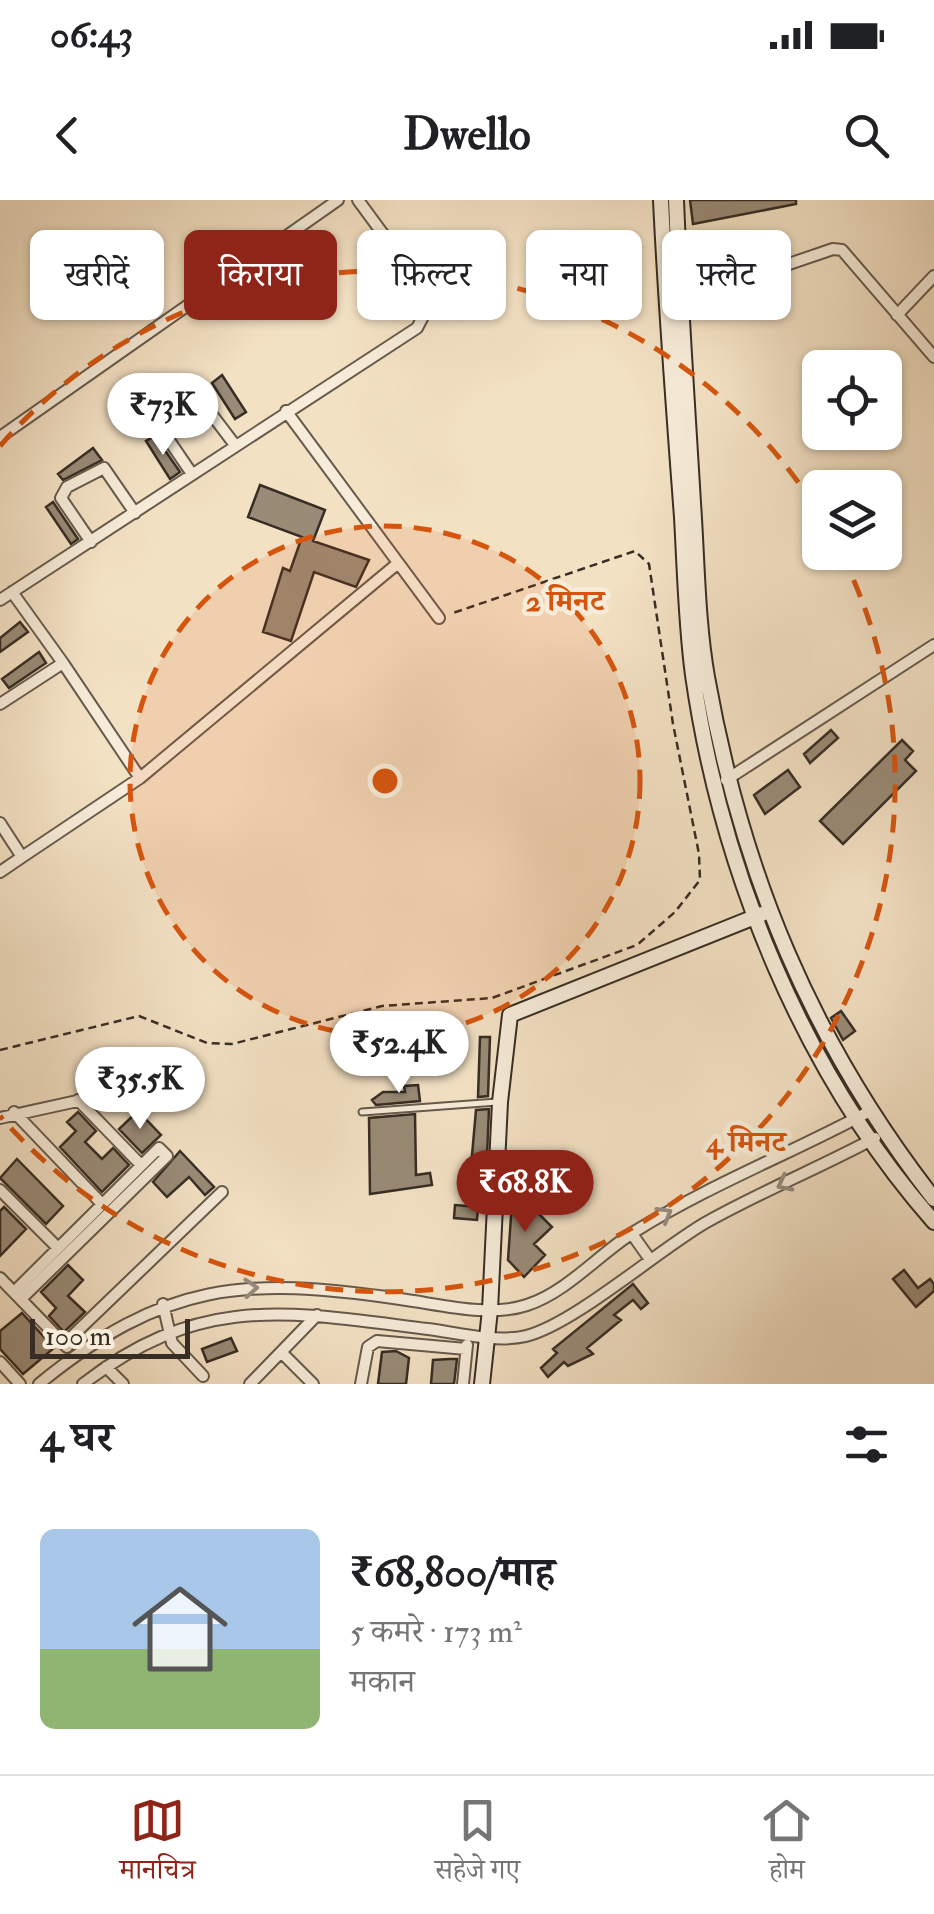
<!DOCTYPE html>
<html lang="hi">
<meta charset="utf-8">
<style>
body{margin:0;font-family:"IM FELL Double Pica","Noto Serif Devanagari",serif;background:#f6f6f6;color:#202124;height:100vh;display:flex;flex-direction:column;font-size:38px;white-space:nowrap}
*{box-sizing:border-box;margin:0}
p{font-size:32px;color:#757577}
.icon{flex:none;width:55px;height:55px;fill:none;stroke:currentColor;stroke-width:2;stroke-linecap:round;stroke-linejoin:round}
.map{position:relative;height:1184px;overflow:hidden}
.sheet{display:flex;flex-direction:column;background:#fff;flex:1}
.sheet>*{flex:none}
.hud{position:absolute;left:30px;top:30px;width:875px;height:90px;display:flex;gap:20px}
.buttons{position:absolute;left:802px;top:150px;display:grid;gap:20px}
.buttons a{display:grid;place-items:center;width:100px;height:100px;border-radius:15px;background:#fff;box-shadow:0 2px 8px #0004;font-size:50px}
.scale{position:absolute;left:30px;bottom:25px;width:160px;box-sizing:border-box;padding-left:10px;border:5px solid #372d24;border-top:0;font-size:28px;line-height:35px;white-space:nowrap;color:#372d24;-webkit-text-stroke:8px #f7ecd9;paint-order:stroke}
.price{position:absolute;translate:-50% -85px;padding:0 22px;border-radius:35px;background:#fff;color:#222;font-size:32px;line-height:65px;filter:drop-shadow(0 2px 5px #0008)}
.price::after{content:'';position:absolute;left:50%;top:60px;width:30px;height:22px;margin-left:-15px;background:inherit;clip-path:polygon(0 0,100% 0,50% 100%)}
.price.selected{background:#8f2418;color:#fff}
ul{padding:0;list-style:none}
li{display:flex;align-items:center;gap:30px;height:250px;padding:0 40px}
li+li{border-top:2px solid #e0e0e0}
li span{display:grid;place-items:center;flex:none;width:280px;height:200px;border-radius:15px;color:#555}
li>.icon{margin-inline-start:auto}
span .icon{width:120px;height:120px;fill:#fffc;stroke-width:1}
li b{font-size:42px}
h2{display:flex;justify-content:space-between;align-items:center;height:120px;padding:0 40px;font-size:42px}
.pill{padding:0 35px;border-radius:15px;background:#fff;box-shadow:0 2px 8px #0004;font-size:35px;line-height:90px}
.pill.selected{background:#8f2418;color:#fff}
.status{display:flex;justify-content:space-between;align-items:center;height:70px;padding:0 50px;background:#fff;direction:ltr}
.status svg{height:28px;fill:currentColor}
header{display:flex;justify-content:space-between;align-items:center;height:130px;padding:0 40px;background:#fff;font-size:45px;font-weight:800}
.tab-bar{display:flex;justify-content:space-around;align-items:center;height:140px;border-top:2px solid #e0e0e0;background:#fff;font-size:28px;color:#757577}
.tab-bar a{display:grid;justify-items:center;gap:5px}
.tab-bar .selected{color:#8f2418}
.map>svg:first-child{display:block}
.building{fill:#998b77;stroke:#372d24;stroke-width:2.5}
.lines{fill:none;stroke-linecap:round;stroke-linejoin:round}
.lane-casing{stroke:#665a4c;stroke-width:9}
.street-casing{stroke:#665a4c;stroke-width:14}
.secondary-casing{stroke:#372d24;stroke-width:18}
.path{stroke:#372d24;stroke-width:2.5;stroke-dasharray:8 5;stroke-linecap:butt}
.lane{stroke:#f7ecd9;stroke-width:5}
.street{stroke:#f7ecd9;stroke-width:10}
.secondary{stroke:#f7ecd9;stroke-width:14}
.oneway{stroke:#978c7e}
.ring{fill:none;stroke:#d6550e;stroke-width:5;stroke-dasharray:18 12}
.centre{fill:#d6550e;stroke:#f7ecd9;stroke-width:5}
.ring-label{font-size:30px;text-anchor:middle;font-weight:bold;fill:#d6550e;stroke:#f7ecd9;stroke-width:9;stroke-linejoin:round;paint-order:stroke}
</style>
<div class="status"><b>06:43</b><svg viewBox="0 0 49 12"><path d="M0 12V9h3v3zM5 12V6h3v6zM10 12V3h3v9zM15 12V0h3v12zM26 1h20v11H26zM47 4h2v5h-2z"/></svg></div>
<header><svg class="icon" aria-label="back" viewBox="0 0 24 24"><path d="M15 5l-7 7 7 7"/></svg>Dwello<svg class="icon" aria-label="search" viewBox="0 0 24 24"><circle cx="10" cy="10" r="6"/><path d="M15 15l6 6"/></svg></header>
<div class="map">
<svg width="934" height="1184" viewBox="0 0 934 1184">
<rect width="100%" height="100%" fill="#f3e1c4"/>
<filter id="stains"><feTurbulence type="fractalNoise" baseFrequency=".002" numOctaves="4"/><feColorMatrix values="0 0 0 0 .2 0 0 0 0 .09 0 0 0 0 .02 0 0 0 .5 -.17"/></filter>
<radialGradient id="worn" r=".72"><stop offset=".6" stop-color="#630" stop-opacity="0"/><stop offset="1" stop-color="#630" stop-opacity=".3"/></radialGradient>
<!-- building -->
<path class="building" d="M 690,0 L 796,0 L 796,4 L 693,24 Z
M 222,175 L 246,212 L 235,219 L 212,183 Z
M 192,185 L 198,193 L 164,217 L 158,207 Z
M 155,236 L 180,272 L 170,279 L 146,241 Z
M 93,248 L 102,260 L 63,280 L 58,274 Z
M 260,285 L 325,310 L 313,341 L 369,360 L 356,387 L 314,372 L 291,441 L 263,432 L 283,368 L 290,371 L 302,337 L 248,317 Z
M 53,302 L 78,339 L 71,344 L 46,307 Z
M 20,422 L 28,432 L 0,452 L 0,438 Z
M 39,452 L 46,463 L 9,488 L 2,479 Z
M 831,530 L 838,538 L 810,563 L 804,554 Z
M 902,540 L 913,551 L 905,560 L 916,571 L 843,644 L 820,621 Z
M 788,570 L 800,587 L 765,614 L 754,595 Z
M 841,811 L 855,831 L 843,840 L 831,818 Z
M 439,822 L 442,832 L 437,834 L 371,835 L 371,824 Z
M 440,837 L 443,847 L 435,856 L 438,864 L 428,866 L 426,859 L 373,867 L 389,852 Z
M 480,837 L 490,837 L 488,896 L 478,897 Z
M 418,885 L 420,901 L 376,905 L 372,900 L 383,892 L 405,892 L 404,886 Z
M 489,909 L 486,979 L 470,978 L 476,910 Z
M 138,911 L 161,935 L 142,953 L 119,929 Z
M 78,912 L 96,931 L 85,942 L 102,959 L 113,948 L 129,965 L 102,992 L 60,947 L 76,931 L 67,922 Z
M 415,914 L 416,975 L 430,973 L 432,985 L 370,994 L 369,918 Z
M 180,951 L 214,987 L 205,995 L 189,977 L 167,997 L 153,982 Z
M 17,959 L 63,1006 L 46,1024 L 0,978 Z
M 513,988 L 552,1027 L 534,1044 L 545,1055 L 524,1077 L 508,1060 Z
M 455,1005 L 478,1007 L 477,1020 L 454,1018 Z
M 4,1007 L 26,1029 L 0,1056 L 0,1011 Z
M 68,1065 L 83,1080 L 68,1096 L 85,1112 L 64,1132 L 49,1116 L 56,1108 L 41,1092 Z
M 904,1070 L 918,1088 L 930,1079 L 934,1084 L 934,1091 L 916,1107 L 893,1079 Z
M 633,1084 L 648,1103 L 641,1109 L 633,1100 L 614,1115 L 621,1120 L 587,1148 L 593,1154 L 568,1166 L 564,1162 L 548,1177 L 541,1168 L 557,1153 L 553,1149 Z
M 22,1113 L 54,1148 L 23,1174 L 0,1149 L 0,1131 Z
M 231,1138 L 237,1151 L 207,1162 L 202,1149 Z
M 396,1151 L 409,1158 L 406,1184 L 378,1184 L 382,1152 Z
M 450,1159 L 457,1159 L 454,1184 L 431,1184 L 433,1160 Z"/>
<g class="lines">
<defs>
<path id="lane" d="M 362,912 L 497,902"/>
<path id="street" d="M 677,102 L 833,49 L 842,50 L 934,157
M 897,115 L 934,76
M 286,211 L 439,418
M 0,237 L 338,0
M 192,274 L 162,230 L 196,202 L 203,203 L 235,245
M 91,342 L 61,298 L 67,287 L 104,268 L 135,313
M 0,400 L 417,128 L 427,109 L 422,87 L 358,0
M 63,463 L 140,578
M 0,504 L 63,463 L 12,392
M 726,580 L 934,445
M 0,623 L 22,657 L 0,672
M 22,657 L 140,578 L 397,364
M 78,900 L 141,965
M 14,912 L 102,1004
M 0,918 L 109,894
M 0,990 L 58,1048
M 632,1034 L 649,1058
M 0,1078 L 67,1147
M 14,1092 L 159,948 L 167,956 L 21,1099
M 163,1104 L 172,1143 L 203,1176
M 64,1144 L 222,992
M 282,1153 L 313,1184
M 0,1162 L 20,1184
M 106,1167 L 123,1184
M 39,1184 C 164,1082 244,1076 400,1099 C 439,1104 488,1118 527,1105 C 567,1092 599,1054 634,1032 C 709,985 792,953 870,911
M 83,1184 C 202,1092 289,1112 428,1129 C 458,1133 496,1143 526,1136 C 574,1124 657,1051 705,1023 C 760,992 819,968 875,938
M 250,1184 L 317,1115
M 361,1184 L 368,1147 L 377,1141 L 466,1149
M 463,1184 L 467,1145"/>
<path id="secondary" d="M 661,0 C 666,106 674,211 682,317 C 685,369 686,423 693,475 C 721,671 803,873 934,1022
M 676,0 C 680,101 687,202 693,303 C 697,360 697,420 707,477 C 742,674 811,841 934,999
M 482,1184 L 490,1110 L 500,902 L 510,815 L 762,714"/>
</defs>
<!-- lane casing -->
<use href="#lane" class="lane-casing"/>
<!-- street casing -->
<use href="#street" class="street-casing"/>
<!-- secondary casing -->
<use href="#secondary" class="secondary-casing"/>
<!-- path -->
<path class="path" d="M 0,850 L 139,816 L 207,843 L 232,844 L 382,806 L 492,798 L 637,745 L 675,712 L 700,680 L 699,654 L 673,524 L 649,364 L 635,351 L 450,414"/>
<!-- lane -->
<use href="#lane" class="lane"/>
<!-- street -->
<use href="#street" class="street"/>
<!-- secondary -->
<use href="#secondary" class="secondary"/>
</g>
<!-- one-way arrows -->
<defs><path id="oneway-chevron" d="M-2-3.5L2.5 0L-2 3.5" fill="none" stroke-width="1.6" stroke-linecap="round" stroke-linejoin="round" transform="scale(2.5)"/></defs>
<g class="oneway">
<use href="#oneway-chevron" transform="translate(784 984) rotate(153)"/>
<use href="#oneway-chevron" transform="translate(665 1014) rotate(-30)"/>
<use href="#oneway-chevron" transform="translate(251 1088) rotate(-4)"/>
</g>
<!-- distance rings -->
<circle cx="385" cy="581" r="255" fill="#d6550e" fill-opacity=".12"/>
<g class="ring">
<circle cx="385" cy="581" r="255"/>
<path d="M0 246A510 510 0 0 1 820 315M841 353A510 510 0 0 1 0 916"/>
</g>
<circle cx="385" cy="581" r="15" class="centre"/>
<g class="ring-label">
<text x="565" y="411">2 मिनट</text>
<text x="746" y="952">4 मिनट</text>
</g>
<rect width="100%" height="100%" filter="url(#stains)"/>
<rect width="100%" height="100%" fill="url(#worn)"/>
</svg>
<div class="buttons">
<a><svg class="icon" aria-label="locate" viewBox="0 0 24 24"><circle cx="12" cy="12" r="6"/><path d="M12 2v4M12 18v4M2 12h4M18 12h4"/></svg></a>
<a><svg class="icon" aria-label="layers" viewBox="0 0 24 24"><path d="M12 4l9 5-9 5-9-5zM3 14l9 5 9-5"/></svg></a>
</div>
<div class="scale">100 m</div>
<b class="price" style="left:163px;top:258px">₹73K</b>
<b class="price" style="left:399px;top:896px">₹52.4K</b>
<b class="price" style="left:140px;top:932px">₹35.5K</b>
<b class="price selected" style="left:525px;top:1035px">₹68.8K</b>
<div class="hud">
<a class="pill">खरीदें</a>
<a class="pill selected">किराया</a>
<a class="pill">फ़िल्टर</a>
<a class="pill">नया</a>
<a class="pill">फ़्लैट</a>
</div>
</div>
<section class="sheet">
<h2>4 घर<svg class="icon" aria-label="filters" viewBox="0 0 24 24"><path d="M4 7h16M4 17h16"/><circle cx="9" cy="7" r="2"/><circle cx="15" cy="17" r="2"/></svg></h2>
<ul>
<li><span style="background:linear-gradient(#a9c7e8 60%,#8fb573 0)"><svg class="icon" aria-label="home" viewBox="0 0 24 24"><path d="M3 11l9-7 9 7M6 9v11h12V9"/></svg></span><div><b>₹68,800/माह</b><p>5 कमरे · 173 m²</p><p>मकान</p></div></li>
</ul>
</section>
<nav class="tab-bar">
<a class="selected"><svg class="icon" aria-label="map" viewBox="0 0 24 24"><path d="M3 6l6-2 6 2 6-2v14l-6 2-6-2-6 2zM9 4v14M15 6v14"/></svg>मानचित्र</a>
<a><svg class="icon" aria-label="saved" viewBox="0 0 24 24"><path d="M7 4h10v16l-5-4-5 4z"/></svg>सहेजे गए</a>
<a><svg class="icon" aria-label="home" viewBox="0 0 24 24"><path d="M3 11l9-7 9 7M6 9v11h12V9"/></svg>होम</a>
</nav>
